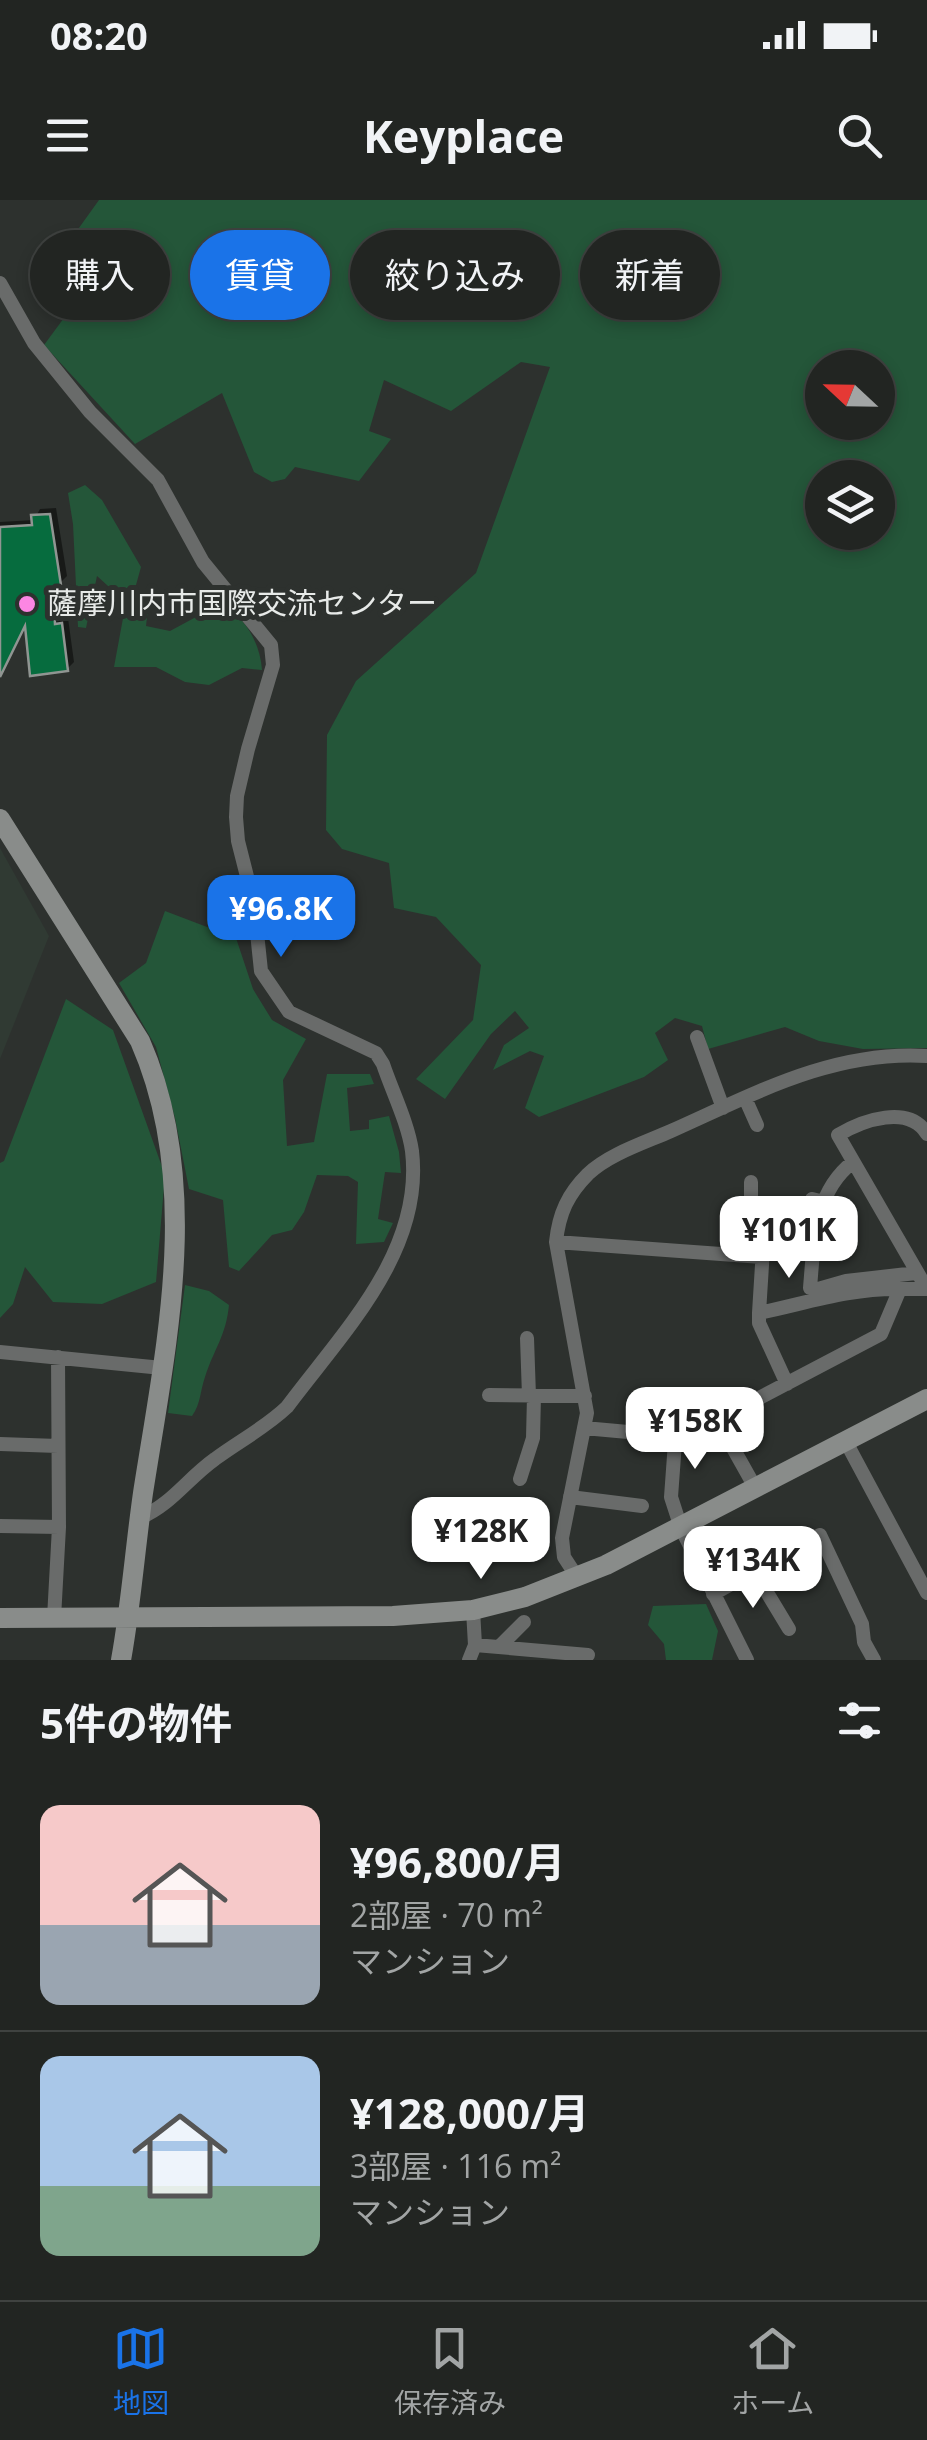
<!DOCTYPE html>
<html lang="ja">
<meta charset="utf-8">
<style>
body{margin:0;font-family:"Open Sans","Noto Sans JP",sans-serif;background:#2a2d2a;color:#f1f3f6;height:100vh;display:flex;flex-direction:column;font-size:38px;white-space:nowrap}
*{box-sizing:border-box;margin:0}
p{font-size:32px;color:#a2a5a5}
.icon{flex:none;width:55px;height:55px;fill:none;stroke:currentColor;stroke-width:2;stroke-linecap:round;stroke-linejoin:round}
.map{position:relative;height:1460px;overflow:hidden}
.details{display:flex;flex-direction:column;background:#222522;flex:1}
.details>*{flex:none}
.hud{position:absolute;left:30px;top:30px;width:868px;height:90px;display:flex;gap:20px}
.needle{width:65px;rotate:292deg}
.controls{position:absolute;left:805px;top:150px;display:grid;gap:20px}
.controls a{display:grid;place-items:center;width:90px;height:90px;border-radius:50%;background:#222522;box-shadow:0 5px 15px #0003,0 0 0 2px #3f4240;font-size:50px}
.price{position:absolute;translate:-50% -85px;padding:0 22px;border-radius:20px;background:#fff;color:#222;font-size:32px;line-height:65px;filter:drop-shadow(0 2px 5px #0008)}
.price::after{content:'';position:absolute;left:50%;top:60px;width:30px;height:22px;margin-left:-15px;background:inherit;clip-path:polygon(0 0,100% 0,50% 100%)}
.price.selected{background:#1a73e8;color:#fff}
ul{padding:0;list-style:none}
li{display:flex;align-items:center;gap:30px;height:250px;padding:0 40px}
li+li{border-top:2px solid #3f4240}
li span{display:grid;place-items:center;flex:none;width:280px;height:200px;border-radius:20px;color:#555}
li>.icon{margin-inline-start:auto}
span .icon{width:120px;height:120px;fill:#fffc;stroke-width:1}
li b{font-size:42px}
h2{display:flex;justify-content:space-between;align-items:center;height:120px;padding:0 40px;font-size:42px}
.tag{padding:0 35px;border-radius:45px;background:#222522;box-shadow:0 5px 15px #0003,0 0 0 2px #3f4240;font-size:35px;line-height:90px}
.tag.selected{background:#1a73e8;color:#fff}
.status{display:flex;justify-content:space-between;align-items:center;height:70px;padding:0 50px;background:#222522;direction:ltr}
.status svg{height:28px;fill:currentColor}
header{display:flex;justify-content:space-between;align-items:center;height:130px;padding:0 40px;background:#222522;font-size:45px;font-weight:700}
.tab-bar{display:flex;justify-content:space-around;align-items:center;height:140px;border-top:2px solid #3f4240;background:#222522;font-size:28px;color:#a2a5a5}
.tab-bar a{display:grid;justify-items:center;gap:5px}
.tab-bar .selected{color:#1a73e8}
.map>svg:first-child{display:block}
.built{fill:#303a33}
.green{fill:#245639;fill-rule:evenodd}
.shadow{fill:#0007}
.building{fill:#066c3e;stroke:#909592;stroke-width:2.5}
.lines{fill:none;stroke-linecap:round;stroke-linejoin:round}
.street{stroke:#696b6a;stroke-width:14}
.secondary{stroke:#898c8a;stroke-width:20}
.poi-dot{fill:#fc86e3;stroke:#2d312e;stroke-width:4}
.labels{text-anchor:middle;stroke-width:10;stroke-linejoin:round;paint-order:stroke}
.poi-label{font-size:30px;fill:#e7eae8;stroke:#2d312e;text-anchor:start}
</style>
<div class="status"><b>08:20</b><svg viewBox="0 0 49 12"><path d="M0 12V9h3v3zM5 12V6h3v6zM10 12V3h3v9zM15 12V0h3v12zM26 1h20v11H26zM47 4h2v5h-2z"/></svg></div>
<header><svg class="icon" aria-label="menu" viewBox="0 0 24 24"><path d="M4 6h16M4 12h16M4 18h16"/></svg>Keyplace<svg class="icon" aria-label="search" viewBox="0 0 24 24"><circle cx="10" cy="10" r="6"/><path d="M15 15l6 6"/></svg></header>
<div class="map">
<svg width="927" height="1460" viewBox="0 0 927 1460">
<rect width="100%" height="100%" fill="#2d312e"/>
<!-- built -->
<path class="built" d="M 0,648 L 49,736 L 0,859 Z"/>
<!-- green -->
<path class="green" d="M 99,0 L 927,0 L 927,848 L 863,849 L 819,841 L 785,827 L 708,849 L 702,826 L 675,818 L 655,833 L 668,860 L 644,877 L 539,917 L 525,908 L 544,856 L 530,851 L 493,870 L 504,845 L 529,828 L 515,811 L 491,834 L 445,899 L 416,879 L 473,820 L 481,765 L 436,717 L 394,708 L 389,663 L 342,649 L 326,630 L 327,535 L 356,481 L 476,373 L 550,167 L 521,162 L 451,211 L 384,180 L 369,231 L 391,239 L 359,281 L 295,267 L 285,279 L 272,282 L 254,272 L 222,193 L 135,244 L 44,145 L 92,80 L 66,46 ZM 822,168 L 878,168 L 878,222 L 822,222 ZM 822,278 L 878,278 L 878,332 L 822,332 Z
M 85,285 L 102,300 L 141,367 L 136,385 L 118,395 L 97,376 L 86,428 L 78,427 L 73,324 L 68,293 Z
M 149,400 L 146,426 L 170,431 L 222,403 C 245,418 260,442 262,470 L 242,468 L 209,485 L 185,482 L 156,467 L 114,467 L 126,402 Z
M 165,711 L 236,738 L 253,789 L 272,820 L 306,839 L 283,880 L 287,946 L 314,942 L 327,874 L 370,874 L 374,884 L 347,888 L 350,931 L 369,929 L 369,920 L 389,916 L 399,952 L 401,973 L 385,972 L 378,1019 L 393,1023 L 384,1042 L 356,1044 L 358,982 L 348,976 L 317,975 L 304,1012 L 292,1030 L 272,1035 L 239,1071 L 229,1067 L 223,1000 L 189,989 L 175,918 L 156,847 L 119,783 L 146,763 Z
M 66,799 L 113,830 L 165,975 L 156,1082 L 102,1104 L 53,1102 L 25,1067 L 13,1104 L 0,1118 L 0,963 L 4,961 Z
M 185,1085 L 209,1091 L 229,1105 C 226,1136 214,1149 205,1177 C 200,1191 201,1203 192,1216 L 168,1213 Z
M 706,1404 L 718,1431 L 712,1460 L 666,1460 L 664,1444 L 648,1425 L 653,1406 Z"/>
<!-- shadow -->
<path class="shadow" d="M 56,308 L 67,376 L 59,384 L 61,418 L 68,418 L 74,462 L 67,469 L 27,425 L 13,453 L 6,460 L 0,457 L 0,322 L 34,320 L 40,309 Z"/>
<!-- building -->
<path class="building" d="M 50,314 L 61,385 L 53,389 L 55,424 L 62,423 L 68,471 L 30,476 L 25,426 L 0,477 L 0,327 L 32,325 L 31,315 Z"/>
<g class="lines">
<!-- street -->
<path class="street" d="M 0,83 L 34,143 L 90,212 L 158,280 L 203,362 L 271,445 L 273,465 L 248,549 L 237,596 L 236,617 L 238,641 L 254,704 L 261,771 L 289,812 L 376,853 L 383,864 C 392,891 408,923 412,951 C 424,1052 342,1133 287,1207 C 265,1228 239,1241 215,1259 C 187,1279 172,1304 140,1318
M 697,837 L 723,908
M 745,898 L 757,925
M 927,934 C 909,904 863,920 838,935 L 927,1089
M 853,962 C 814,992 814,1042 810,1088 L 818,1089 L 846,1081 L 916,1073
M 751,982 L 751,999 L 765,1017 L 759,1113
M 805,1025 L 812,999 L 824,1002
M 556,1042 L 762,1057
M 527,1138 L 529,1196
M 0,1152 L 162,1168
M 787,1184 L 759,1123 L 759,1113 C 807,1103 851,1088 900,1089
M 489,1195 L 585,1196
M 721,1218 L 716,1200 L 678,1201 L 671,1297 L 681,1328 L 747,1460
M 584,1228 L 628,1232
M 846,1242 L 927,1393
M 0,1244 L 58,1246
M 520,1279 L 533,1238 L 534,1196
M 756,1289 L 724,1232 L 721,1218 L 881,1134 L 900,1089 L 925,1089
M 570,1297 L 642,1306
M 0,1326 L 59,1327
M 754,1371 L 789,1429
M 577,1377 L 564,1357 L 562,1338 L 587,1213 L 556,1042 C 559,1013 568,994 588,974 C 609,954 644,943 671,931 C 754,894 833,850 927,856
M 713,1394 L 820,1335 L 862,1424 L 864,1442 L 874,1460
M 54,1418 L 59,1327 L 58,1157
M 475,1445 L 588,1455
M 499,1447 L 524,1422
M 469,1460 L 475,1445 L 473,1410"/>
<!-- secondary -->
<path class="secondary" d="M 0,619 L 140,841 C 203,984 166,1145 143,1293 C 135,1349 131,1405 121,1460
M 0,1418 L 393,1416 L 473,1410 L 525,1397 L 606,1365 L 927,1199"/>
</g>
<!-- markers -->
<circle class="poi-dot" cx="27" cy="404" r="10"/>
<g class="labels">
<!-- poi labels -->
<g class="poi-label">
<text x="47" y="414">薩摩川内市国際交流センター</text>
</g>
</g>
</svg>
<div class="controls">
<a><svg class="needle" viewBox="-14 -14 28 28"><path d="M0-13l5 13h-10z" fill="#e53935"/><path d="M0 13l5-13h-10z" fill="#a2a5a5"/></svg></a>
<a><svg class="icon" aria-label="layers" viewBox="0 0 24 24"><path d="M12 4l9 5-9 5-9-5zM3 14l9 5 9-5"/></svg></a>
</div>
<b class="price selected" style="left:281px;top:760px">¥96.8K</b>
<b class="price" style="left:789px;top:1081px">¥101K</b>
<b class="price" style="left:695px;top:1272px">¥158K</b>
<b class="price" style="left:481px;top:1382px">¥128K</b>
<b class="price" style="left:753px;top:1411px">¥134K</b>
<div class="hud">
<a class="tag">購入</a>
<a class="tag selected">賃貸</a>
<a class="tag">絞り込み</a>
<a class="tag">新着</a>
</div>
</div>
<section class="details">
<h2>5件の物件<svg class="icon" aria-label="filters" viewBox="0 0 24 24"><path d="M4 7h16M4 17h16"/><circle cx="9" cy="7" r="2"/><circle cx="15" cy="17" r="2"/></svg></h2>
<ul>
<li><span style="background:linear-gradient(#f6c9c9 60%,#9aa5b1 0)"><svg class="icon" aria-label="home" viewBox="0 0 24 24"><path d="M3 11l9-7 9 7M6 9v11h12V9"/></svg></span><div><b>¥96,800/月</b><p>2部屋 · 70 m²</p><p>マンション</p></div></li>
<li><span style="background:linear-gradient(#a9c7e8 65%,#7fa58c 0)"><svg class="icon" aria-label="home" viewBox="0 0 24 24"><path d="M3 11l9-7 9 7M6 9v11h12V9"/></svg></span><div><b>¥128,000/月</b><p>3部屋 · 116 m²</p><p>マンション</p></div></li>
</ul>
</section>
<nav class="tab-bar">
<a class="selected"><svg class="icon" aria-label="map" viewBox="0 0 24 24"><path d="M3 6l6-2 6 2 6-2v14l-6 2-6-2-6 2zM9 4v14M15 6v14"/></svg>地図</a>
<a><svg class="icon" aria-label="saved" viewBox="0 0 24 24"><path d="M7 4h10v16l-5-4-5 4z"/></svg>保存済み</a>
<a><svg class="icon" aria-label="home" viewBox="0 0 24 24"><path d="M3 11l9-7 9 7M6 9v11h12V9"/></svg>ホーム</a>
</nav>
